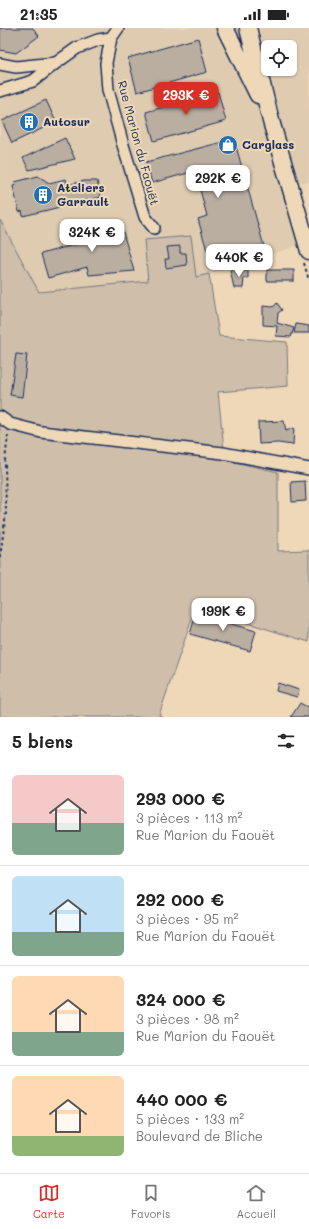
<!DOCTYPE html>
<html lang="fr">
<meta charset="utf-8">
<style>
body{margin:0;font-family:Mali,sans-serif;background:#f6f6f6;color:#222;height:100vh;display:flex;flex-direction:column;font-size:15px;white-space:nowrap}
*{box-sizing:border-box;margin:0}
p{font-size:13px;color:#767676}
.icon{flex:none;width:22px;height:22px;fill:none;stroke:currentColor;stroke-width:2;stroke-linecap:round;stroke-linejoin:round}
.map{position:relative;height:689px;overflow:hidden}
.panel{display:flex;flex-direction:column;background:#fff;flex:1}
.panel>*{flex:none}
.tools{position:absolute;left:261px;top:12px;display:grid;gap:8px}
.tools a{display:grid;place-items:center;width:36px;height:36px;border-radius:6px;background:#fff;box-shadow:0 1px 3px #0004;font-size:20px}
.price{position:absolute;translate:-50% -34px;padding:0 9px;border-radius:8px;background:#fff;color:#222;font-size:13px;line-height:26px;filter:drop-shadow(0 1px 2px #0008)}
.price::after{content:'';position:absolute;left:50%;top:24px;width:12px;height:9px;margin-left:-6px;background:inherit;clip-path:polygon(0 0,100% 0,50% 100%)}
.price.current{background:#d93025;color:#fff}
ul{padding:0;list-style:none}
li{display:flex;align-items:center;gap:12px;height:100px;padding:0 12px}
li+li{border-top:1px solid #e0e0e0}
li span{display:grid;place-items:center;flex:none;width:112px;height:80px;border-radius:6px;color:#555}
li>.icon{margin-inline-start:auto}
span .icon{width:48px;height:48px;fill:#fffc;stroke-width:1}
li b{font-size:17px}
h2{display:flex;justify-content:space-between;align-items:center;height:48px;padding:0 12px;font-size:17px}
.status{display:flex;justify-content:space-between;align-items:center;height:28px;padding:0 20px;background:#fff;direction:ltr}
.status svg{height:11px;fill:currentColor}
.tabs{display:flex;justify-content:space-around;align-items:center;height:56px;border-top:1px solid #e0e0e0;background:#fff;font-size:11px;color:#767676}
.tabs a{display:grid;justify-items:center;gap:2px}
.tabs .current{color:#d93025}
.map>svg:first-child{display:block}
.built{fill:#decbb0;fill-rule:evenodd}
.green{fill:#cfbfaa;stroke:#757784}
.building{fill:#baaea1;stroke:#1b2f5e}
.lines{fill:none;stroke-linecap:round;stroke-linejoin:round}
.street-casing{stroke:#1b2f5e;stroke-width:14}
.secondary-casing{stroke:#1b2f5e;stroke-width:19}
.path{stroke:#1b2f5e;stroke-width:2;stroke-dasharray:3 3;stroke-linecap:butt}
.street{stroke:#eed8b7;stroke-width:11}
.secondary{stroke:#eed8b7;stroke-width:16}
.labels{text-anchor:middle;stroke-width:4;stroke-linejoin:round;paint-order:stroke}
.poi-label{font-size:12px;font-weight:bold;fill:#1b2f5e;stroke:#eed8b7;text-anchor:start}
.street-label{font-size:12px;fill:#1b2f5e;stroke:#eed8b7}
</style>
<div class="status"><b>21:35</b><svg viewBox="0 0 49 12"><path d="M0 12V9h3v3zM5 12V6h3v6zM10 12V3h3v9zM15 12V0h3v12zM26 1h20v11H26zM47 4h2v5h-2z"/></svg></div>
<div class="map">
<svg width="309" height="689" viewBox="0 0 309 689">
<rect width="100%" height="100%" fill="#eed8b7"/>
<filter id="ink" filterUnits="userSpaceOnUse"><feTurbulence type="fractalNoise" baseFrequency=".025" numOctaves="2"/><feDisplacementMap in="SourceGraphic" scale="8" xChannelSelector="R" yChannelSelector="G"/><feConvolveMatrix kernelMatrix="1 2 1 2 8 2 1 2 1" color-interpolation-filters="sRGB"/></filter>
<g filter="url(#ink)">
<!-- built -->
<path class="built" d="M 0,0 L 309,0 L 309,154 L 301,154 L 309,190 L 309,214 L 196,250 L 144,212 L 148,253 L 39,264 L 0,192 ZM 268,19 L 290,19 L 290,41 L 268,41 Z"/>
<!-- green -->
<path class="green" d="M 0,192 L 39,264 L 148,253 L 144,212 L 191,208 L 196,249 L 209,246 L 219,308 L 287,314 L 288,358 L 218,364 L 225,432 L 278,444 L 278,523 L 309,522 L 309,614 L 196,579 L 159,687 L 163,689 L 0,689 Z"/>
<!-- building -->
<path class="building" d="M 0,0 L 33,0 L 39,8 L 16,25 L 0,22 Z
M 198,10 L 207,44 L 137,64 L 128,30 Z
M 218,64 L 226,93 L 154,113 L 146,84 Z
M 46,72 L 56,94 L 12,115 L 2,93 Z
M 65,110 L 75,131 L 29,142 L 23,130 Z
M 234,111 L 265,222 L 211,237 L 198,191 L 207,188 L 195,143 L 152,155 L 146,134 Z
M 38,148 L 49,155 L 66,151 L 67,157 L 84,153 L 97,153 L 101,169 L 23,188 L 22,183 L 19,184 L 13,158 L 16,157 L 15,154 Z
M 121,197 L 134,243 L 89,247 L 87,239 L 48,250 L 41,226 L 80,215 L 76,201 Z
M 180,218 L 180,225 L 186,225 L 187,237 L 166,240 L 165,231 L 169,231 L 167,219 Z
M 230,242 L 248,242 L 248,250 L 244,250 L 243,260 L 234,260 Z
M 267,242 L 294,242 L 294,253 L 267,253 Z
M 277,275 L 282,282 L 278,285 L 277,295 L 294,300 L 291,309 L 276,308 L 277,298 L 263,297 L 263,278 L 273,279 Z
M 296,296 L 309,298 L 309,305 L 294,305 Z
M 16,326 L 27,327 L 22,369 L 10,367 Z
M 284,393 L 286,403 L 294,400 L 293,417 L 278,415 L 259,416 L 258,394 Z
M 305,453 L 306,473 L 292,474 L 291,454 Z
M 196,586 L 256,603 L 250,623 L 190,606 Z
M 278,655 L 299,662 L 297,669 L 276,663 Z
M 300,675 L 309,680 L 309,689 L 291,689 Z"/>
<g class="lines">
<defs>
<path id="street" d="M 118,0 L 111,10 L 106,35 L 108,62 L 123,117 L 145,189 L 154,200
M 0,36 L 16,39 L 55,35
M 0,63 L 33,53 L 56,35 L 77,20 L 98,12 L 111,10
M 0,389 L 10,396 L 41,404 L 223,425 L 309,441"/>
<path id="secondary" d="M 225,0 L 258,67
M 248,0 L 271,93 L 309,223"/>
</defs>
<!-- street casing -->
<use href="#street" class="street-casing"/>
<!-- secondary casing -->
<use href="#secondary" class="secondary-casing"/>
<!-- path -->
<path class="path" d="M 304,235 L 308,249 L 309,248
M 0,529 L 6,485 L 5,433 L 8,407"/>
<!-- street -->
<use href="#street" class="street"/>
<!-- secondary -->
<use href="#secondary" class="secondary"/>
</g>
</g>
<!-- icons -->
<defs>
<symbol id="building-disc" viewBox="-11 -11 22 22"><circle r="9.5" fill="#1f6fb2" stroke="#eed8b7"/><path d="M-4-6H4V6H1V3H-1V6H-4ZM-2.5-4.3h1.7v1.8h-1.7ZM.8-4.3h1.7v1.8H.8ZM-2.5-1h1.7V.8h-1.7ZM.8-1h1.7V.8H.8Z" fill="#fff"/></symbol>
<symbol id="shop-disc" viewBox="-11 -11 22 22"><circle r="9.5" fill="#1f6fb2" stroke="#eed8b7"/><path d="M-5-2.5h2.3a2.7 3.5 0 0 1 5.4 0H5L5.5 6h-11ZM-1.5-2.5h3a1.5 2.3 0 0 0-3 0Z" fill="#fff"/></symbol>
</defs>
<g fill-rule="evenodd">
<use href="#building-disc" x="18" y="83" width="22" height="22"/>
<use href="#shop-disc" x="217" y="106" width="22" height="22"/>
<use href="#building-disc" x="32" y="156" width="22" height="22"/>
</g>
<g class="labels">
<!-- poi labels -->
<g class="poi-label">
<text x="43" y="98">Autosur</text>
<text x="242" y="121">Carglass</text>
<text x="57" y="164">Ateliers<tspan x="57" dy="14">Garrault</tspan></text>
</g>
<!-- street labels -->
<g class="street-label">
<text transform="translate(138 115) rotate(75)" y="4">Rue Marion du Faouët</text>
</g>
</g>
</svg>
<div class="tools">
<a><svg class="icon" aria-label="locate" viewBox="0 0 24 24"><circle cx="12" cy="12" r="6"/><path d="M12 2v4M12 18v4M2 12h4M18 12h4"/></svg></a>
</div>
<b class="price current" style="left:186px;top:88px">293K €</b>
<b class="price" style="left:218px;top:171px">292K €</b>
<b class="price" style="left:92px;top:225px">324K €</b>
<b class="price" style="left:239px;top:250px">440K €</b>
<b class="price" style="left:223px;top:604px">199K €</b>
</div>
<section class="panel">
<h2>5 biens<svg class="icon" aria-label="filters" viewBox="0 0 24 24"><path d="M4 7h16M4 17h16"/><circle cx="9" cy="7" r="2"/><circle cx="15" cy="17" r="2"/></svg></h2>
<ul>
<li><span style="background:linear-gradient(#f6c9c9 60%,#7fa58c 0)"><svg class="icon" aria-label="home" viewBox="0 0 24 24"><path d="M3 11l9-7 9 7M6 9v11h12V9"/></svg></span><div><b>293 000 €</b><p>3 pièces · 113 m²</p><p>Rue Marion du Faouët</p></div></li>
<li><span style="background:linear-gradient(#bfe0f5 70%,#7fa58c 0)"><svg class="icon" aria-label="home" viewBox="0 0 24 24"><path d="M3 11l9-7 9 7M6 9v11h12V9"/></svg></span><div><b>292 000 €</b><p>3 pièces · 95 m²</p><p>Rue Marion du Faouët</p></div></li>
<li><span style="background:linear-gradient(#ffd9b3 70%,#7fa58c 0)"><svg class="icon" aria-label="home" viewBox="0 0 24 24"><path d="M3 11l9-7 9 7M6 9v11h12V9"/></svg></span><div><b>324 000 €</b><p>3 pièces · 98 m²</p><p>Rue Marion du Faouët</p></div></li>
<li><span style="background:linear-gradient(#ffd9b3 75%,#8fb573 0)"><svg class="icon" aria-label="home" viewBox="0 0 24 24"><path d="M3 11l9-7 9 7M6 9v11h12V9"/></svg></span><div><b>440 000 €</b><p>5 pièces · 133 m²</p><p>Boulevard de Bliche</p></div></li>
</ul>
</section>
<nav class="tabs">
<a class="current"><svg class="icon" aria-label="map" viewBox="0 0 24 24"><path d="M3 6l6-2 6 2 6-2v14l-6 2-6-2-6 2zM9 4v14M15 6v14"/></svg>Carte</a>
<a><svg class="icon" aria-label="saved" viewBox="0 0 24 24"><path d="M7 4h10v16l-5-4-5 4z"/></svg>Favoris</a>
<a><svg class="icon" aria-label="home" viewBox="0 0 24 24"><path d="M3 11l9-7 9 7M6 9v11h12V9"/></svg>Accueil</a>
</nav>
